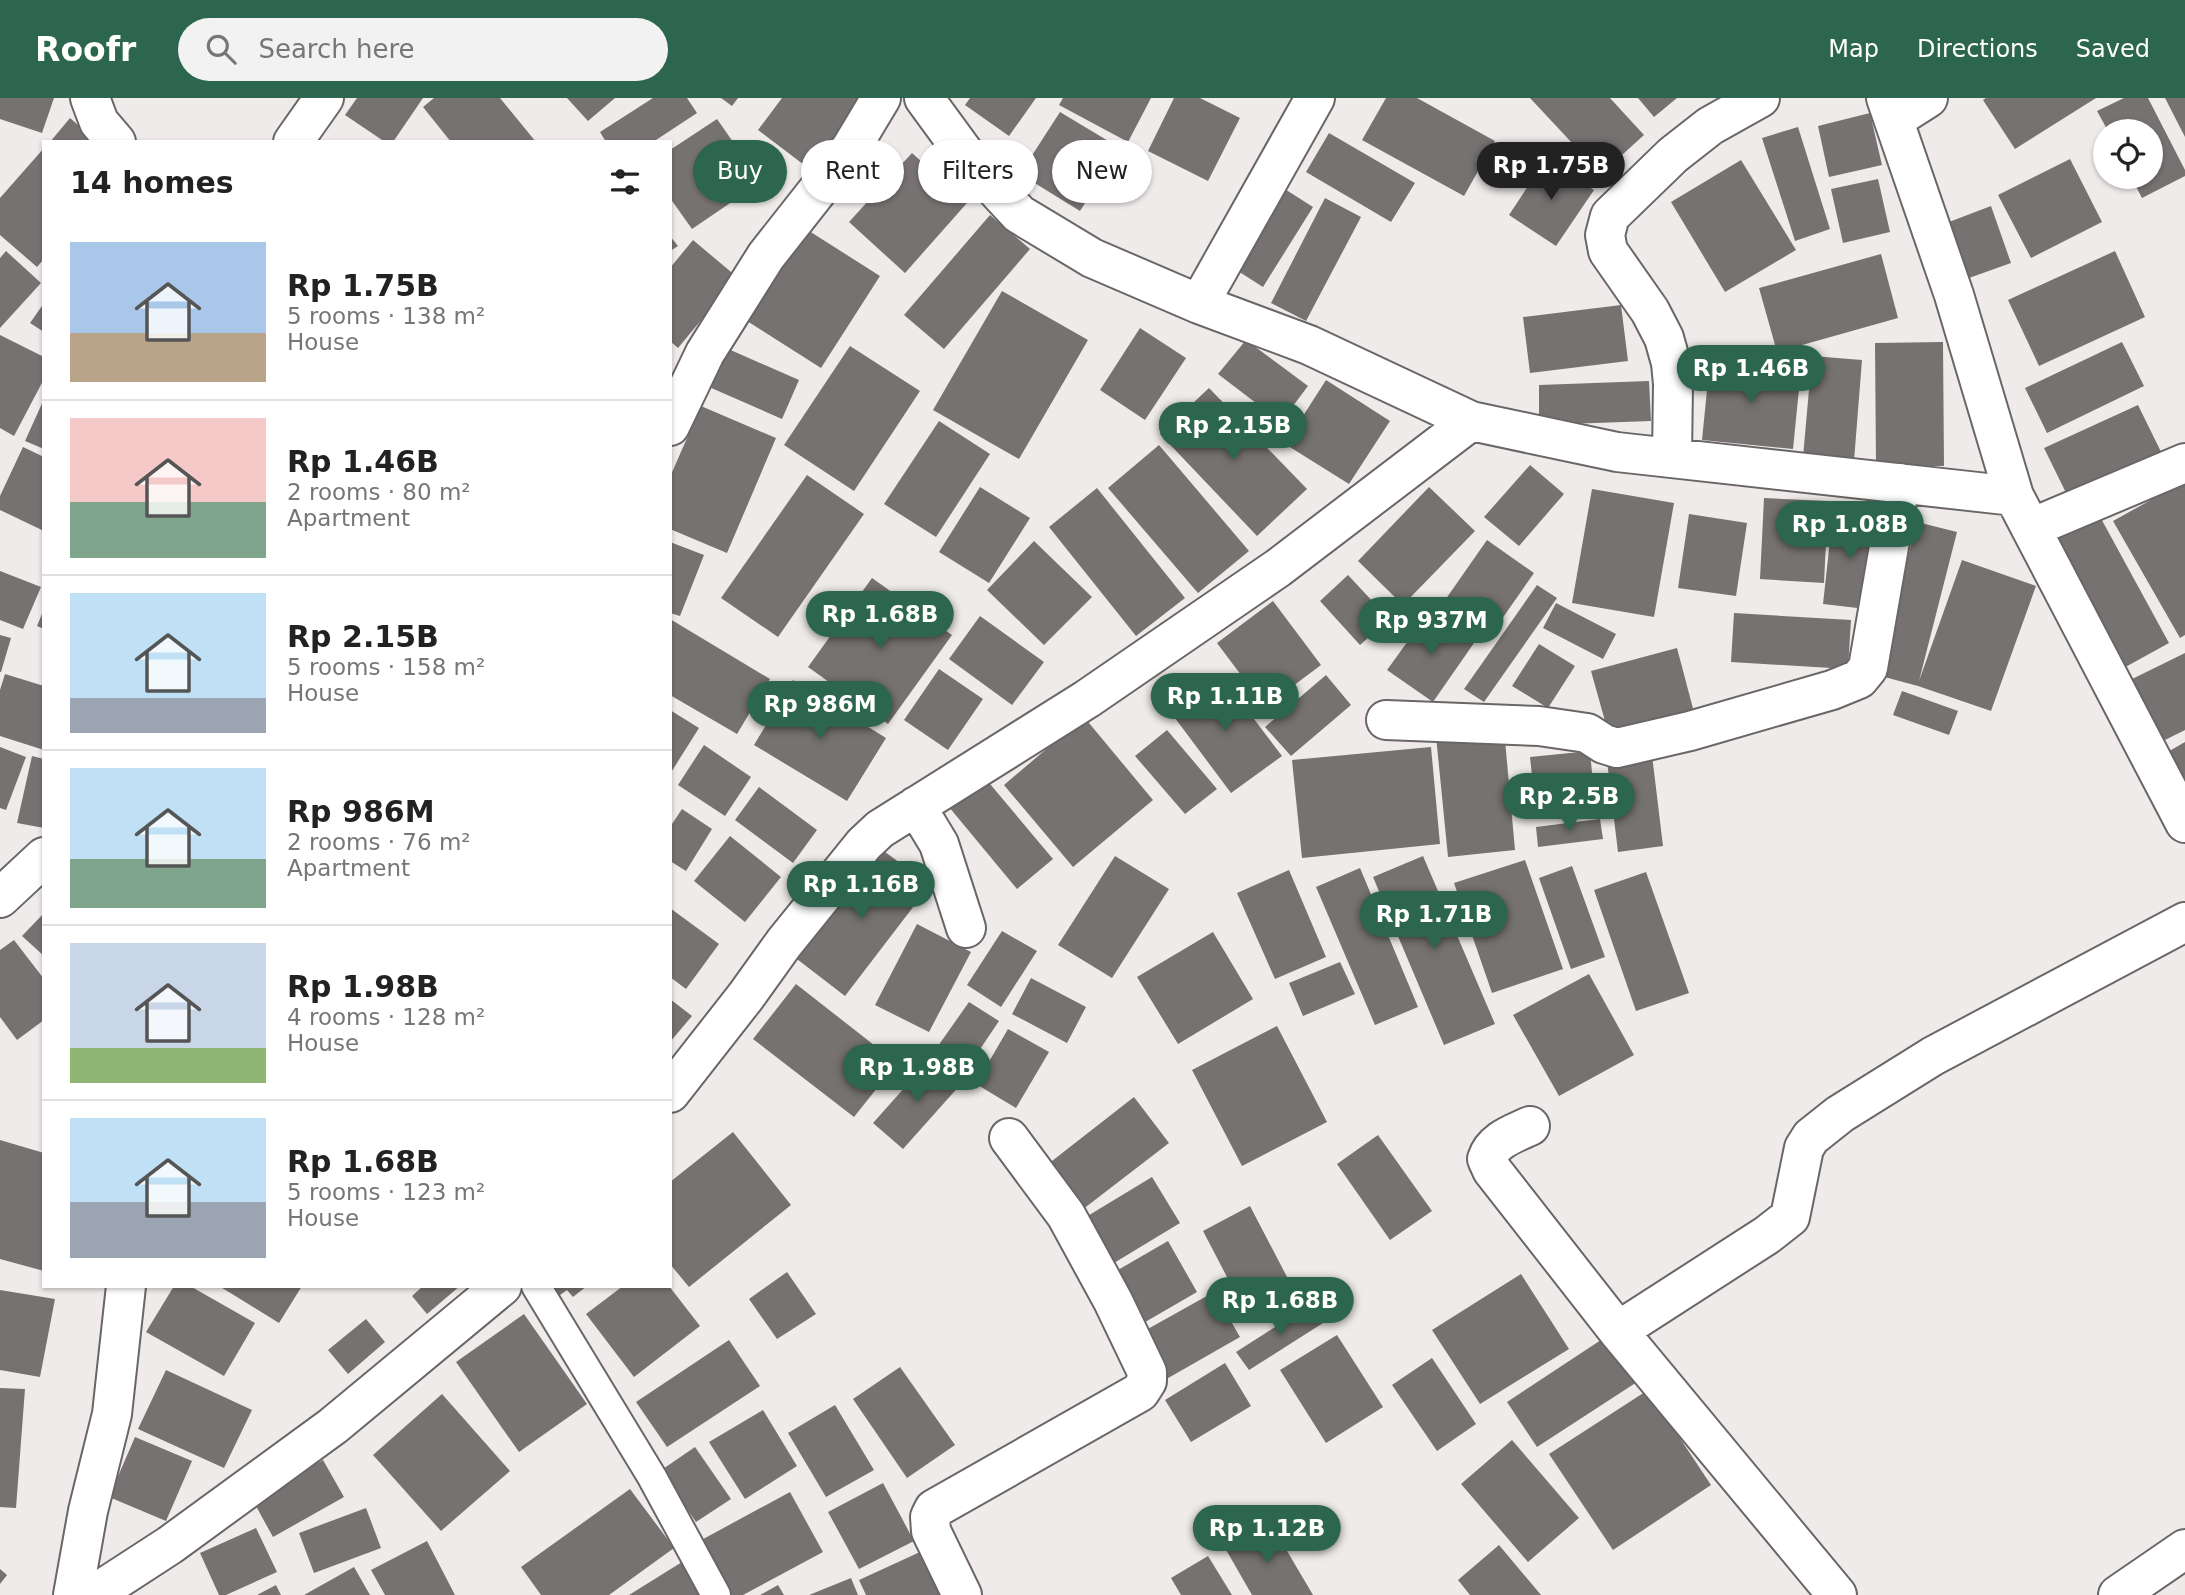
<!DOCTYPE html>
<meta charset="utf-8">
<style>
body{margin:0;font-family:"DejaVu Sans",sans-serif;background:#f2f2f2;color:#222;height:100vh;display:flex;flex-direction:column;font-size:26px;white-space:nowrap}
*{box-sizing:border-box;margin:0}
p{font-size:23px;color:#767676}
.icon{flex:none;width:38px;height:38px;fill:none;stroke:currentColor;stroke-width:2;stroke-linecap:round;stroke-linejoin:round}
.map{position:relative;flex:1;overflow:hidden}
.details{position:absolute;left:42px;top:42px;width:630px;height:1148px;display:flex;flex-direction:column;background:#fff;border-radius:0px;box-shadow:0 2px 5px #0004}
.details>*{flex:none}
.top-card{position:absolute;left:693px;top:42px;width:665px;height:63px;display:flex;gap:14px}
.controls{position:absolute;left:2093px;top:21px;display:grid;gap:14px}
.controls a{display:grid;place-items:center;width:70px;height:70px;border-radius:50%;background:#fff;box-shadow:0 2px 5px #0004;font-size:35px}
.price{position:absolute;translate:-50% -60px;padding:0 16px;border-radius:24px;background:#2d664e;color:#fff;font-size:23px;line-height:46px;filter:drop-shadow(0 2px 4px #0008)}
.price::after{content:'';position:absolute;left:50%;top:42px;width:21px;height:16px;margin-left:-10px;background:inherit;clip-path:polygon(0 0,100% 0,50% 100%)}
.price.on{background:#222;color:#fff}
ul{padding:0;list-style:none}
li{display:flex;align-items:center;gap:21px;height:175px;padding:0 28px}
li+li{border-top:2px solid #e0e0e0}
li span{display:grid;place-items:center;flex:none;width:196px;height:140px;border-radius:0px;color:#555}
li>.icon{margin-inline-start:auto}
span .icon{width:84px;height:84px;fill:#fffc;stroke-width:1}
li b{font-size:30px}
h2{display:flex;justify-content:space-between;align-items:center;height:84px;padding:0 28px;font-size:30px}
.chip{padding:0 24px;border-radius:32px;background:#fff;box-shadow:0 2px 5px #0004;font-size:24px;line-height:63px}
.chip.on{background:#2d664e;color:#fff}
header{display:flex;align-items:center;gap:42px;box-sizing:border-box;height:98px;padding:0 35px;background:#2d664e;color:#fff}
header strong{font-size:33px}
nav{display:flex;gap:38px;margin-inline-start:auto;font-size:24px}
.search{width:490px;height:63px;background:#f2f2f2;display:flex;align-items:center;gap:18px;box-sizing:border-box;padding:0 24px;border-radius:38px;color:#767676;font-size:26px}
.map>svg:first-child{display:block}
.building{fill:#767272}
.lines{fill:none;stroke-linecap:round;stroke-linejoin:round}
.service-casing{stroke:#6a6666;stroke-width:32}
.minor-casing{stroke:#6a6666;stroke-width:42}
.service{stroke:#fff;stroke-width:28}
.minor{stroke:#fff;stroke-width:38}
</style>
<header>
<strong>Roofr</strong>
<div class="search"><svg class="icon" aria-label="search" viewBox="0 0 24 24"><circle cx="10" cy="10" r="6"/><path d="M15 15l6 6"/></svg>Search here</div>
<nav><a>Map</a><a>Directions</a><a>Saved</a></nav>
</header>
<div class="map">
<svg width="2185" height="1497" viewBox="0 0 2185 1497">
<rect width="100%" height="100%" fill="#f0ebeb"/>
<!-- building -->
<path class="building" d="M 0,0 L 54,0 L 42,35 L 0,21 Z
M 357,0 L 423,0 L 393,44 L 385,44 L 345,17 Z
M 434,0 L 500,0 L 536,44 L 451,44 L 423,9 Z
M 567,0 L 615,0 L 588,23 Z
M 653,0 L 687,0 L 697,15 L 653,44 L 606,44 L 600,34 Z
M 721,0 L 738,0 L 732,8 Z
M 782,0 L 875,0 L 816,76 L 758,32 Z
M 970,0 L 1036,0 L 1009,38 L 965,7 Z
M 1063,0 L 1151,0 L 1128,44 L 1059,7 Z
M 1174,0 L 1200,0 L 1240,20 L 1208,83 L 1148,53 Z
M 1386,0 L 1417,0 L 1495,43 L 1464,98 L 1362,42 Z
M 1530,0 L 1610,0 L 1644,37 L 1601,76 Z
M 1638,0 L 1677,0 L 1654,19 Z
M 1986,0 L 2096,0 L 2015,51 L 1983,2 Z
M 2124,0 L 2148,0 L 2185,72 L 2185,78 L 2142,100 L 2131,79 L 2151,79 L 2151,33 L 2108,33 L 2097,13 Z
M 2165,0 L 2185,0 L 2185,39 Z
M 1060,14 L 1120,50 L 1080,113 L 1020,76 Z
M 1870,15 L 1882,67 L 1829,79 L 1818,28 Z
M 70,20 L 98,44 L 50,44 Z
M 717,21 L 761,84 L 692,131 L 670,100 L 670,52 Z
M 1798,29 L 1830,131 L 1795,143 L 1762,40 Z
M 1329,35 L 1415,85 L 1391,124 L 1306,74 Z
M 44,50 L 44,161 L 37,169 L 0,137 L 0,100 Z
M 912,55 L 967,105 L 905,175 L 849,124 Z
M 1546,61 L 1594,92 L 1556,148 L 1509,117 Z
M 2070,61 L 2102,124 L 2031,160 L 1998,97 Z
M 1741,62 L 1796,152 L 1725,194 L 1671,104 Z
M 1878,81 L 1890,134 L 1843,145 L 1831,91 Z
M 1280,88 L 1313,109 L 1263,189 L 1230,168 Z
M 1325,100 L 1361,119 L 1306,223 L 1271,205 Z
M 1991,108 L 2011,165 L 1969,180 L 1949,124 Z
M 990,117 L 1030,151 L 944,251 L 904,217 Z
M 806,131 L 880,178 L 821,270 L 747,223 Z
M 670,138 L 678,148 L 670,153 Z
M 693,142 L 737,179 L 678,250 L 670,243 L 670,170 Z
M 6,153 L 41,185 L 0,230 L 0,160 Z
M 2115,153 L 2145,219 L 2039,268 L 2008,202 Z
M 1881,156 L 1898,220 L 1777,254 L 1759,190 Z
M 1002,193 L 1088,242 L 1019,361 L 933,312 Z
M 44,205 L 44,234 L 30,225 Z
M 1621,207 L 1628,263 L 1530,275 L 1523,219 Z
M 1140,230 L 1186,260 L 1145,322 L 1100,292 Z
M 0,237 L 44,259 L 44,281 L 14,338 L 0,330 Z
M 1246,242 L 1308,288 L 1281,324 L 1218,276 Z
M 1943,244 L 1944,368 L 1876,368 L 1875,245 Z
M 2122,244 L 2144,288 L 2047,335 L 2025,290 Z
M 850,248 L 920,293 L 854,393 L 784,347 Z
M 726,250 L 799,282 L 782,321 L 709,289 Z
M 1812,258 L 1862,262 L 1854,363 L 1803,359 Z
M 1710,262 L 1801,271 L 1793,351 L 1702,342 Z
M 1326,282 L 1390,323 L 1349,386 L 1285,346 Z
M 1649,283 L 1651,323 L 1539,327 L 1539,287 Z
M 1209,290 L 1307,391 L 1257,438 L 1160,336 Z
M 44,301 L 44,351 L 25,343 Z
M 2138,307 L 2165,362 L 2071,405 L 2044,350 Z
M 701,308 L 776,340 L 727,455 L 670,431 L 670,379 Z
M 939,323 L 990,356 L 936,439 L 884,406 Z
M 1159,347 L 1249,453 L 1198,495 L 1108,390 Z
M 23,349 L 44,359 L 44,433 L 0,412 L 0,398 Z
M 1530,367 L 1564,396 L 1519,448 L 1484,419 Z
M 807,377 L 864,416 L 778,539 L 721,500 Z
M 2185,383 L 2185,537 L 2180,540 L 2113,423 Z
M 980,389 L 1030,420 L 989,485 L 939,454 Z
M 1429,389 L 1475,433 L 1403,507 L 1358,463 Z
M 1097,390 L 1185,500 L 1136,538 L 1049,429 Z
M 1592,391 L 1674,405 L 1654,519 L 1572,505 Z
M 1764,400 L 1828,403 L 1824,485 L 1760,481 Z
M 1833,415 L 1877,419 L 1866,511 L 1823,506 Z
M 2098,415 L 2169,545 L 2120,572 L 2049,441 Z
M 1689,416 L 1747,425 L 1736,498 L 1678,490 Z
M 1917,424 L 1957,434 L 1919,583 L 1962,462 L 2036,488 L 1991,613 L 1918,588 L 1877,577 Z
M 1487,442 L 1534,475 L 1490,538 L 1443,505 Z
M 1034,443 L 1092,499 L 1044,547 L 987,492 Z
M 670,444 L 704,457 L 680,518 L 670,515 Z
M 0,473 L 41,489 L 23,531 L 0,522 Z
M 1348,477 L 1389,521 L 1360,547 L 1320,503 Z
M 872,480 L 952,537 L 888,626 L 808,569 Z
M 1537,487 L 1557,500 L 1484,604 L 1464,591 Z
M 1273,503 L 1321,567 L 1265,609 L 1217,545 Z
M 1556,505 L 1616,536 L 1603,561 L 1543,530 Z
M 44,511 L 44,531 L 37,528 Z
M 1429,514 L 1474,545 L 1433,604 L 1387,572 Z
M 1734,515 L 1851,522 L 1848,571 L 1731,564 Z
M 980,518 L 1044,564 L 1012,607 L 949,561 Z
M 670,521 L 770,581 L 737,636 L 670,597 Z
M 0,537 L 11,540 L 1,574 L 0,574 Z
M 1539,546 L 1575,568 L 1548,610 L 1512,588 Z
M 1677,550 L 1695,618 L 1610,641 L 1591,573 Z
M 2185,555 L 2185,632 L 2157,646 L 2126,584 Z
M 939,571 L 983,601 L 948,652 L 904,622 Z
M 1219,575 L 1282,658 L 1231,695 L 1169,612 Z
M 5,576 L 44,588 L 44,652 L 0,638 L 0,592 Z
M 1326,577 L 1351,607 L 1291,658 L 1265,629 Z
M 793,582 L 886,640 L 847,703 L 754,647 Z
M 1902,593 L 1958,613 L 1949,637 L 1893,617 Z
M 670,612 L 699,630 L 670,676 Z
M 1084,619 L 1153,702 L 1073,769 L 1004,687 Z
M 1504,631 L 1515,752 L 1448,759 L 1436,638 Z
M 1167,632 L 1217,691 L 1185,716 L 1135,658 Z
M 2185,644 L 2185,694 L 2164,656 Z
M 704,647 L 751,679 L 725,718 L 678,687 Z
M 0,649 L 26,659 L 6,712 L 0,710 Z
M 1431,649 L 1440,746 L 1302,760 L 1292,662 Z
M 1590,653 L 1595,708 L 1536,714 L 1530,659 Z
M 1652,657 L 1663,748 L 1618,754 L 1607,663 Z
M 32,658 L 44,661 L 44,730 L 17,725 Z
M 980,674 L 1053,761 L 1017,791 L 944,703 Z
M 759,689 L 817,732 L 793,765 L 735,722 Z
M 682,711 L 712,731 L 686,773 L 670,763 L 670,729 Z
M 1600,721 L 1603,741 L 1538,749 L 1536,729 Z
M 730,738 L 781,779 L 745,824 L 694,783 Z
M 877,748 L 930,787 L 845,898 L 793,858 Z
M 1115,758 L 1169,791 L 1112,880 L 1058,847 Z
M 1423,758 L 1495,926 L 1444,947 L 1373,779 Z
M 1525,762 L 1563,871 L 1492,895 L 1454,785 Z
M 1572,768 L 1605,859 L 1571,871 L 1539,780 Z
M 1360,770 L 1418,909 L 1375,927 L 1316,789 Z
M 1289,772 L 1326,859 L 1275,881 L 1237,795 Z
M 1646,774 L 1689,895 L 1636,913 L 1594,792 Z
M 670,810 L 719,846 L 686,891 L 670,879 Z
M 44,815 L 44,858 L 22,838 Z
M 917,826 L 971,854 L 929,934 L 875,907 Z
M 1002,833 L 1037,853 L 1001,909 L 967,887 Z
M 1213,834 L 1253,901 L 1178,946 L 1137,879 Z
M 14,842 L 44,881 L 44,922 L 17,942 L 0,919 L 0,852 Z
M 1340,864 L 1355,896 L 1303,918 L 1289,885 Z
M 1589,876 L 1634,957 L 1559,998 L 1513,917 Z
M 1031,880 L 1086,909 L 1067,945 L 1012,916 Z
M 796,886 L 897,965 L 854,1019 L 753,941 Z
M 670,901 L 692,918 L 670,944 Z
M 969,904 L 999,923 L 968,969 L 938,948 Z
M 1277,928 L 1327,1024 L 1242,1068 L 1192,972 Z
M 1008,931 L 1049,954 L 1016,1010 L 976,986 Z
M 931,960 L 961,986 L 903,1051 L 873,1025 Z
M 1134,999 L 1169,1045 L 1078,1115 L 1043,1070 Z
M 733,1034 L 791,1107 L 689,1189 L 670,1166 L 670,1084 Z
M 1378,1037 L 1432,1113 L 1390,1142 L 1337,1066 Z
M 0,1042 L 44,1055 L 44,1173 L 0,1161 Z
M 1152,1079 L 1180,1125 L 1109,1168 L 1081,1122 Z
M 1250,1108 L 1297,1198 L 1250,1223 L 1203,1133 Z
M 1168,1143 L 1197,1194 L 1140,1227 L 1111,1176 Z
M 787,1174 L 816,1216 L 777,1241 L 749,1201 Z
M 1521,1176 L 1569,1251 L 1480,1306 L 1432,1232 Z
M 174,1188 L 190,1188 L 255,1225 L 224,1278 L 146,1234 Z
M 219,1188 L 302,1188 L 279,1225 Z
M 423,1188 L 460,1188 L 427,1216 L 412,1198 Z
M 543,1188 L 587,1188 L 573,1199 L 567,1192 L 553,1202 Z
M 623,1188 L 669,1188 L 700,1228 L 634,1279 L 586,1216 Z
M 0,1192 L 55,1201 L 40,1279 L 0,1272 Z
M 1214,1194 L 1240,1239 L 1163,1283 L 1137,1237 Z
M 1311,1206 L 1323,1225 L 1249,1272 L 1236,1254 Z
M 524,1216 L 587,1306 L 519,1354 L 456,1264 Z
M 366,1221 L 385,1244 L 348,1276 L 328,1252 Z
M 1337,1237 L 1383,1309 L 1326,1345 L 1280,1272 Z
M 1607,1238 L 1637,1284 L 1537,1349 L 1507,1304 Z
M 729,1242 L 760,1288 L 667,1349 L 636,1304 Z
M 1432,1260 L 1476,1326 L 1437,1353 L 1392,1287 Z
M 1225,1265 L 1251,1308 L 1191,1344 L 1165,1302 Z
M 900,1269 L 955,1347 L 907,1380 L 853,1301 Z
M 166,1272 L 252,1312 L 224,1370 L 138,1331 Z
M 0,1290 L 25,1291 L 16,1410 L 0,1409 Z
M 1648,1292 L 1711,1387 L 1613,1452 L 1549,1356 Z
M 442,1296 L 510,1373 L 441,1433 L 373,1357 Z
M 835,1307 L 874,1372 L 826,1399 L 788,1335 Z
M 763,1312 L 797,1368 L 745,1401 L 709,1344 Z
M 135,1339 L 192,1363 L 166,1423 L 109,1399 Z
M 1512,1342 L 1579,1420 L 1528,1464 L 1461,1386 Z
M 695,1349 L 731,1401 L 696,1424 L 660,1373 Z
M 323,1362 L 344,1399 L 273,1439 L 252,1401 Z
M 883,1385 L 914,1443 L 859,1471 L 828,1414 Z
M 630,1391 L 674,1450 L 609,1497 L 541,1497 L 521,1469 Z
M 790,1394 L 823,1454 L 743,1497 L 722,1497 L 694,1446 Z
M 366,1410 L 381,1450 L 314,1475 L 299,1435 Z
M 1270,1424 L 1313,1497 L 1252,1497 L 1225,1450 Z
M 256,1430 L 277,1474 L 226,1497 L 219,1497 L 200,1455 Z
M 427,1443 L 455,1497 L 385,1497 L 371,1472 Z
M 1499,1447 L 1541,1497 L 1470,1497 L 1458,1482 Z
M 920,1454 L 941,1497 L 866,1497 L 859,1482 Z
M 1208,1458 L 1232,1497 L 1181,1497 L 1171,1480 Z
M 682,1464 L 702,1497 L 629,1497 Z
M 354,1469 L 370,1497 L 304,1497 Z
M 0,1471 L 7,1477 L 0,1486 Z
M 851,1480 L 858,1497 L 809,1497 Z
M 276,1487 L 281,1497 L 257,1497 Z
M 778,1487 L 784,1497 L 760,1497 Z"/>
<g class="lines">
<defs>
<path id="service" d="M 536,1188 L 652,1379 L 716,1497"/>
<path id="minor" d="M 90,0 L 99,24 L 116,44
M 924,0 L 970,63 L 1019,116 L 1092,160 L 1199,206 L 1309,247 L 1471,323 L 1617,354 L 2014,398
M 1886,0 L 1954,197 L 2014,398 L 2185,725
M 1895,21 L 1928,0
M 293,44 L 324,0
M 1199,206 L 1315,0
M 670,328 L 705,255 L 766,158 L 851,50 L 881,0
M 1672,360 L 1673,286 L 1671,265 L 1664,240 L 1650,213 L 1608,153 L 1605,137 L 1610,118 L 1673,57 L 1710,28 L 1760,0
M 2031,430 L 2185,365
M 1386,622 L 1539,628 L 1587,635 L 1604,646 L 1617,650 L 1690,633 L 1832,592 L 1859,581 L 1868,570 L 1900,385
M 916,708 L 939,746 L 966,830
M 0,800 L 44,759
M 670,995 L 746,898 L 784,845 L 864,746 L 880,731 L 1087,601 L 1278,470 L 1471,323
M 1530,1028 C 1513,1036 1493,1042 1487,1061 L 1492,1072 L 1618,1233
M 73,1497 L 88,1413 L 112,1316 L 126,1188
M 93,1497 L 170,1447 L 333,1328 L 502,1188
M 962,1497 L 931,1433 L 930,1419 L 934,1411 L 1140,1294 L 1147,1283 L 1147,1274 L 1113,1203 L 1066,1117 L 1009,1040
M 1837,1497 L 1618,1233 L 1767,1137 L 1790,1119 L 1804,1050 L 1811,1039 L 1840,1016 L 1933,958 L 2185,824
M 2118,1497 L 2185,1451"/>
</defs>
<!-- service casing -->
<use href="#service" class="service-casing"/>
<!-- minor casing -->
<use href="#minor" class="minor-casing"/>
<!-- service -->
<use href="#service" class="service"/>
<!-- minor -->
<use href="#minor" class="minor"/>
</g>
</svg>
<div class="controls">
<a><svg class="icon" aria-label="locate" viewBox="0 0 24 24"><circle cx="12" cy="12" r="6"/><path d="M12 2v4M12 18v4M2 12h4M18 12h4"/></svg></a>
</div>
<b class="price on" style="left:1551px;top:104px">Rp 1.75B</b>
<b class="price" style="left:1751px;top:307px">Rp 1.46B</b>
<b class="price" style="left:1233px;top:364px">Rp 2.15B</b>
<b class="price" style="left:1850px;top:463px">Rp 1.08B</b>
<b class="price" style="left:880px;top:553px">Rp 1.68B</b>
<b class="price" style="left:1431px;top:559px">Rp 937M</b>
<b class="price" style="left:1225px;top:635px">Rp 1.11B</b>
<b class="price" style="left:820px;top:643px">Rp 986M</b>
<b class="price" style="left:1569px;top:735px">Rp 2.5B</b>
<b class="price" style="left:861px;top:823px">Rp 1.16B</b>
<b class="price" style="left:1434px;top:853px">Rp 1.71B</b>
<b class="price" style="left:917px;top:1006px">Rp 1.98B</b>
<b class="price" style="left:1280px;top:1239px">Rp 1.68B</b>
<b class="price" style="left:1267px;top:1467px">Rp 1.12B</b>
<div class="top-card">
<a class="chip on">Buy</a>
<a class="chip">Rent</a>
<a class="chip">Filters</a>
<a class="chip">New</a>
</div>
<section class="details">
<h2>14 homes<svg class="icon" aria-label="filters" viewBox="0 0 24 24"><path d="M4 7h16M4 17h16"/><circle cx="9" cy="7" r="2"/><circle cx="15" cy="17" r="2"/></svg></h2>
<ul>
<li><span style="background:linear-gradient(#a9c7e8 65%,#b9a48a 0)"><svg class="icon" aria-label="home" viewBox="0 0 24 24"><path d="M3 11l9-7 9 7M6 9v11h12V9"/></svg></span><div><b>Rp 1.75B</b><p>5 rooms · 138 m²</p><p>House</p></div></li>
<li><span style="background:linear-gradient(#f6c9c9 60%,#7fa58c 0)"><svg class="icon" aria-label="home" viewBox="0 0 24 24"><path d="M3 11l9-7 9 7M6 9v11h12V9"/></svg></span><div><b>Rp 1.46B</b><p>2 rooms · 80 m²</p><p>Apartment</p></div></li>
<li><span style="background:linear-gradient(#bfe0f5 75%,#9aa5b1 0)"><svg class="icon" aria-label="home" viewBox="0 0 24 24"><path d="M3 11l9-7 9 7M6 9v11h12V9"/></svg></span><div><b>Rp 2.15B</b><p>5 rooms · 158 m²</p><p>House</p></div></li>
<li><span style="background:linear-gradient(#bfe0f5 65%,#7fa58c 0)"><svg class="icon" aria-label="home" viewBox="0 0 24 24"><path d="M3 11l9-7 9 7M6 9v11h12V9"/></svg></span><div><b>Rp 986M</b><p>2 rooms · 76 m²</p><p>Apartment</p></div></li>
<li><span style="background:linear-gradient(#c9d6e8 75%,#8fb573 0)"><svg class="icon" aria-label="home" viewBox="0 0 24 24"><path d="M3 11l9-7 9 7M6 9v11h12V9"/></svg></span><div><b>Rp 1.98B</b><p>4 rooms · 128 m²</p><p>House</p></div></li>
<li><span style="background:linear-gradient(#bfe0f5 60%,#9aa5b1 0)"><svg class="icon" aria-label="home" viewBox="0 0 24 24"><path d="M3 11l9-7 9 7M6 9v11h12V9"/></svg></span><div><b>Rp 1.68B</b><p>5 rooms · 123 m²</p><p>House</p></div></li>
</ul>
</section>
</div>
